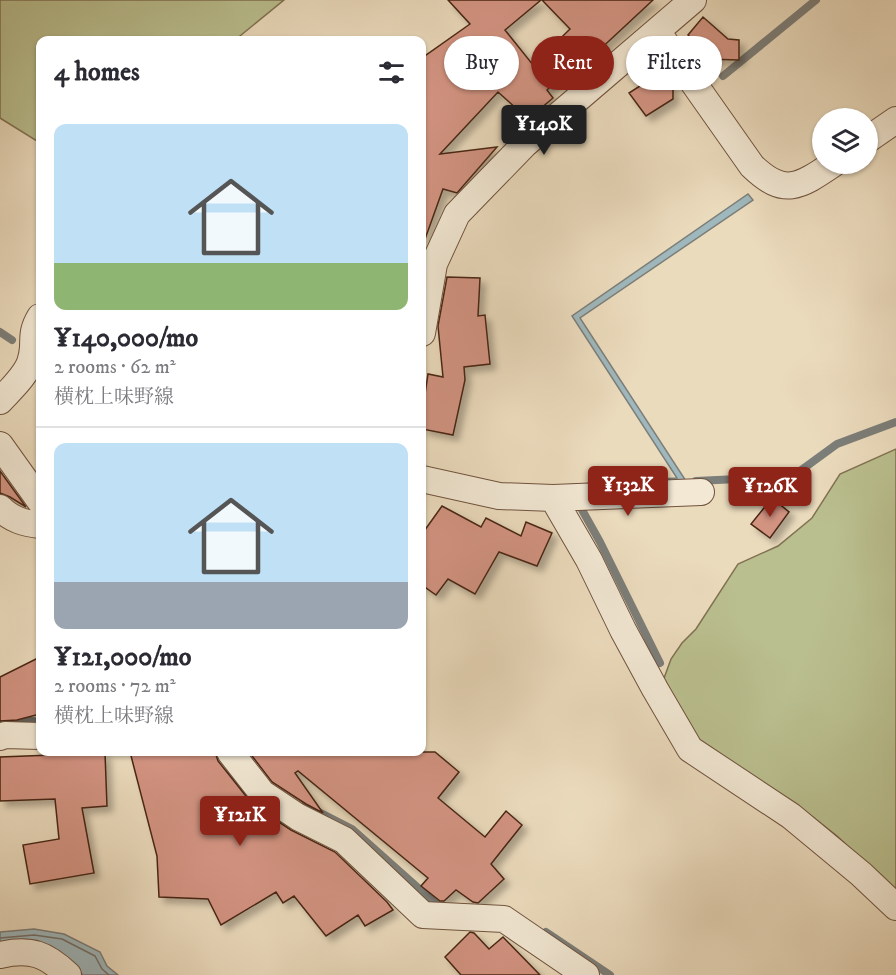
<!DOCTYPE html>
<meta charset="utf-8">
<style>
body{margin:0;font-family:"IM FELL DW Pica","Noto Serif JP",serif;background:#f7f7f7;color:#2b2b33;height:100vh;display:flex;flex-direction:column;font-size:22px;white-space:nowrap}
*{box-sizing:border-box;margin:0}
p{font-size:20px;color:#7c7c81}
.icon{flex:none;width:33px;height:33px;fill:none;stroke:currentColor;stroke-width:2;stroke-linecap:round;stroke-linejoin:round}
.map{position:relative;flex:1;overflow:hidden}
.details{position:absolute;left:36px;top:36px;width:390px;height:720px;display:flex;flex-direction:column;background:#fff;border-radius:12px;box-shadow:0 2px 4px #0004}
.details>*{flex:none}
.guide{position:absolute;left:444px;top:36px;width:362px;height:54px;display:flex;gap:12px}
.fabs{position:absolute;left:812px;top:108px;display:grid;gap:12px}
.fabs a{display:grid;place-items:center;width:66px;height:66px;border-radius:50%;background:#fff;box-shadow:0 2px 4px #0004;font-size:30px}
.price{position:absolute;translate:-50% -51px;padding:0 14px;border-radius:6px;background:#8f2418;color:#fff;font-size:20px;line-height:39px;filter:drop-shadow(0 2px 3px #0008)}
.price::after{content:'';position:absolute;left:50%;top:36px;width:18px;height:14px;margin-left:-9px;background:inherit;clip-path:polygon(0 0,100% 0,50% 100%)}
.price.current{background:#222;color:#fff}
ul{padding:0;list-style:none}
li{display:grid;align-content:center;gap:12px;height:318px;padding:0 18px}
li+li{border-top:2px solid #e1e1e2}
li span{display:grid;place-items:center;height:186px;border-radius:12px;color:#555}
li>.icon{margin-inline-start:auto}
span .icon{width:108px;height:108px;fill:#fffc;stroke-width:1}
li b{font-size:26px}
h2{display:flex;justify-content:space-between;align-items:center;height:72px;padding:0 18px;font-size:26px}
.chip{padding:0 21px;border-radius:27px;background:#fff;box-shadow:0 2px 4px #0004;font-size:21px;line-height:54px}
.chip.current{background:#8f2418;color:#fff}
.map>svg:first-child{display:block}
.green{fill:#babf8f;stroke:#817252;stroke-width:1.5}
.water{fill:#9fb8bd;stroke:#7c7e79;stroke-width:1.5}
.lines{fill:none;stroke-linecap:round;stroke-linejoin:round}
.shore{stroke:#746f68;stroke-width:1.5}
.stream{stroke:#7c7e79;stroke-width:8}
.building{fill:#d29381;stroke:#482614;stroke-width:1.5;filter:url(#shadow)}
.minor-casing{stroke:#71533e;stroke-width:28}
.minor{stroke:#f2e8d4;stroke-width:26}
</style>
<div class="map">
<svg width="896" height="975" viewBox="0 0 896 975">
<defs>
<filter id="shadow"><feDropShadow dx="5.5" dy="5.5" stdDeviation="3" flood-color="#0004"/></filter>
</defs>
<rect width="100%" height="100%" fill="#ebdbbd"/>
<filter id="stains"><feTurbulence type="fractalNoise" baseFrequency=".00333" numOctaves="4"/><feColorMatrix values="0 0 0 0 .2 0 0 0 0 .09 0 0 0 0 .02 0 0 0 .5 -.17"/></filter>
<radialGradient id="worn" r=".72"><stop offset=".6" stop-color="#630" stop-opacity="0"/><stop offset="1" stop-color="#630" stop-opacity=".3"/></radialGradient>
<!-- green -->
<path class="green" d="M 0,0 L 284,0 L 235,40 L 40,40 L 40,143 L 0,118 Z
M 896,449 L 896,891 L 837,836 L 813,817 L 698,739 L 663,681 L 671,659 L 682,643 L 696,629 L 738,564 L 778,546 L 812,518 L 840,474 Z"/>
<!-- water -->
<path class="water" d="M 748,194 L 753,200 L 580,318 L 686,481 L 564,485 L 677,478 L 572,316 Z
M 34,929 L 64,934 L 100,952 L 107,966 L 118,975 L 83,975 L 67,961 L 0,952 L 0,932 Z"/>
<g class="lines">
<!-- shore -->
<path class="shore" d="M 0,938 L 34,935 L 62,939 L 95,956 L 102,969 L 109,975"/>
<!-- stream -->
<path class="stream" d="M 723,76 L 816,0
M 0,332 L 12,340
M 696,481 L 781,477 L 800,471 L 837,444 L 896,422
M 581,508 L 600,542 L 660,663
M 0,723 L 24,720 L 40,722
M 228,774 L 251,799 L 271,815
M 305,805 L 352,829 L 435,903 L 439,906 L 443,906
M 546,932 L 610,975"/>
</g>
<!-- building -->
<path class="building" d="M 448,0 L 541,0 L 505,30 L 533,65 L 570,29 L 542,0 L 653,0 L 595,54 L 600,60 L 584,73 L 574,63 L 547,90 L 553,98 L 528,119 L 498,92 L 440,154 L 497,147 L 457,193 L 443,189 L 424,242 L 422,241 L 422,58 L 470,24 Z
M 703,17 L 728,39 L 739,40 L 739,60 L 706,59 L 706,50 L 688,35 Z
M 660,73 L 673,90 L 673,99 L 646,116 L 629,93 Z
M 447,277 L 480,278 L 478,316 L 485,315 L 490,364 L 464,367 L 465,380 L 453,435 L 422,429 L 422,414 L 428,374 L 443,377 L 438,326 Z
M 0,471 L 26,507 L 10,497 L 0,493 Z
M 772,498 L 789,512 L 770,538 L 751,524 Z
M 442,506 L 481,527 L 486,518 L 521,536 L 526,522 L 552,533 L 537,566 L 499,552 L 475,594 L 448,579 L 436,595 L 422,585 L 422,534 Z
M 40,657 L 40,714 L 17,720 L 0,721 L 0,677 Z
M 130,752 L 215,752 L 218,761 L 253,805 L 291,830 L 335,852 L 387,902 L 393,910 L 365,926 L 358,915 L 326,936 L 294,896 L 283,903 L 276,892 L 221,925 L 208,899 L 159,897 L 157,856 Z
M 249,752 L 435,752 L 459,772 L 438,798 L 485,837 L 506,811 L 522,825 L 491,864 L 504,879 L 478,903 L 473,902 L 456,890 L 444,901 L 440,901 L 421,886 L 428,878 L 298,771 L 295,773 L 323,813 L 306,804 L 272,782 Z
M 105,753 L 107,806 L 82,808 L 94,873 L 30,884 L 23,845 L 59,839 L 55,799 L 0,801 L 0,757 Z
M 470,932 L 474,933 L 489,949 L 503,937 L 540,975 L 461,975 L 445,957 Z"/>
<g class="lines">
<defs>
<path id="minor" d="M 657,31 L 752,166 C 784,197 799,187 833,164
M 867,140 L 896,120
M 422,333 L 434,264 L 457,214 L 525,144 L 693,0
M 0,401 C 10,390 28,374 31,359 C 36,342 29,335 40,317
M 0,445 L 40,501
M 422,479 L 499,496 L 553,498 L 701,492
M 553,498 L 589,560 L 623,630 L 655,689 L 690,749 L 791,816 L 861,874 L 896,907
M 0,508 C 12,520 24,523 40,525
M 0,737 L 5,735 L 40,736
M 230,752 L 262,793 L 298,817 L 344,840 L 423,915 L 504,919 L 586,975
M 0,955 C 31,948 46,954 68,975"/>
</defs>
<!-- minor casing -->
<use href="#minor" class="minor-casing"/>
<!-- minor -->
<use href="#minor" class="minor"/>
</g>
<rect width="100%" height="100%" filter="url(#stains)"/>
<rect width="100%" height="100%" fill="url(#worn)"/>
</svg>
<div class="fabs">
<a><svg class="icon" aria-label="layers" viewBox="0 0 24 24"><path d="M12 4l9 5-9 5-9-5zM3 14l9 5 9-5"/></svg></a>
</div>
<b class="price current" style="left:544px;top:156px">¥140K</b>
<b class="price" style="left:628px;top:517px">¥132K</b>
<b class="price" style="left:770px;top:518px">¥126K</b>
<b class="price" style="left:240px;top:847px">¥121K</b>
<div class="guide">
<a class="chip">Buy</a>
<a class="chip current">Rent</a>
<a class="chip">Filters</a>
</div>
<section class="details">
<h2>4 homes<svg class="icon" aria-label="filters" viewBox="0 0 24 24"><path d="M4 7h16M4 17h16"/><circle cx="9" cy="7" r="2"/><circle cx="15" cy="17" r="2"/></svg></h2>
<ul>
<li><span style="background:linear-gradient(#bfe0f5 75%,#8fb573 0)"><svg class="icon" aria-label="home" viewBox="0 0 24 24"><path d="M3 11l9-7 9 7M6 9v11h12V9"/></svg></span><div><b>¥140,000/mo</b><p>2 rooms · 62 m²</p><p>横枕上味野線</p></div></li>
<li><span style="background:linear-gradient(#bfe0f5 75%,#9aa5b1 0)"><svg class="icon" aria-label="home" viewBox="0 0 24 24"><path d="M3 11l9-7 9 7M6 9v11h12V9"/></svg></span><div><b>¥121,000/mo</b><p>2 rooms · 72 m²</p><p>横枕上味野線</p></div></li>
</ul>
</section>
</div>
